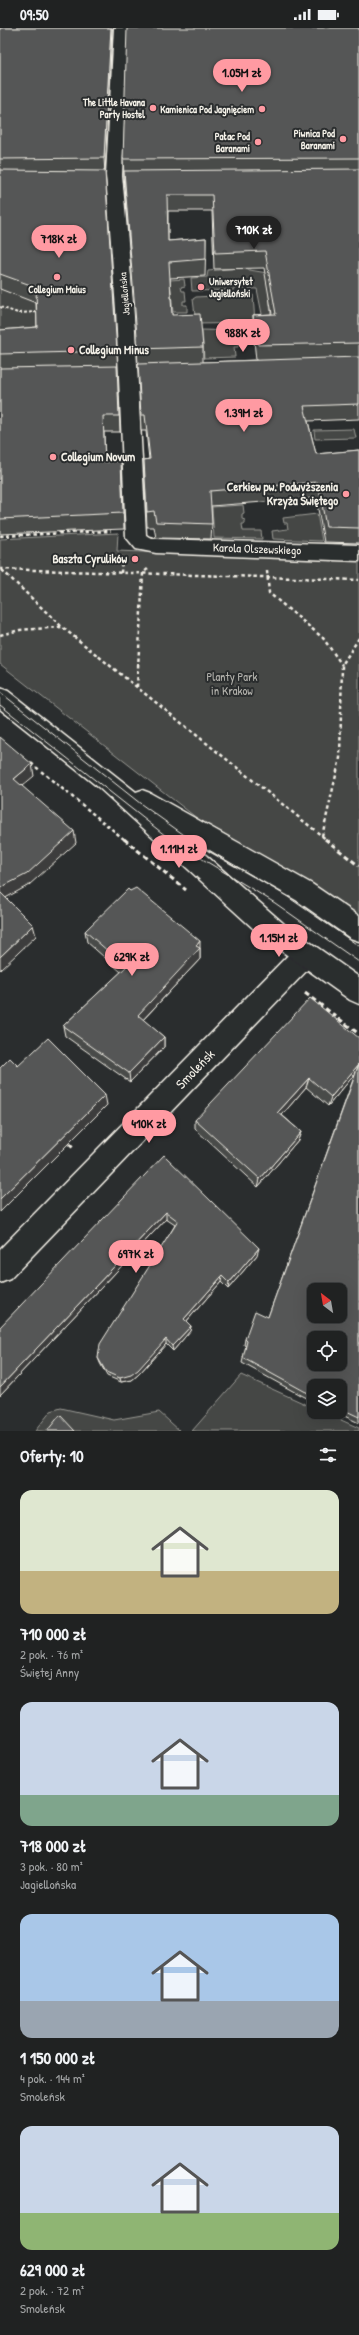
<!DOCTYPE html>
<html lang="pl">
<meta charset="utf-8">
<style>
body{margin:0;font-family:"Patrick Hand",sans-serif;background:#282a2a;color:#f1f3f6;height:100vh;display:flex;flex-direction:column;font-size:15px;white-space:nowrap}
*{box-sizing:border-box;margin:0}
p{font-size:13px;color:#a2a4a5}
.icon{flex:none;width:22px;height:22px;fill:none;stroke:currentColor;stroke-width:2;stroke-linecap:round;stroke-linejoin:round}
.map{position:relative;height:1403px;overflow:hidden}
.panel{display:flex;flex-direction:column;background:#202222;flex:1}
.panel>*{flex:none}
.needle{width:26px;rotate:329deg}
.tools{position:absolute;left:307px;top:1255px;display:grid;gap:8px}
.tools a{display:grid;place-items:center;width:40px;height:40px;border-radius:8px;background:#202222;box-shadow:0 4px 16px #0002,0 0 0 1px #3d3f40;font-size:20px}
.price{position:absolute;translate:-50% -34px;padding:0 9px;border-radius:14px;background:#ff9aa2;color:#111;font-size:13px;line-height:26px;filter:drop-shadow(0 1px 2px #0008)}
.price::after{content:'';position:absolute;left:50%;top:24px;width:12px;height:9px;margin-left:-6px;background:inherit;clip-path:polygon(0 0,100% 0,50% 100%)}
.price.current{background:#222;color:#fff}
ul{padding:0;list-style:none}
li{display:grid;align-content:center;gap:8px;height:212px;padding:0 20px}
li span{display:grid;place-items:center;height:124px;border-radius:12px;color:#555}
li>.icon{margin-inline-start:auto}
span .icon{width:72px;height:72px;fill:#fffc;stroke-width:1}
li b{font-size:17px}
h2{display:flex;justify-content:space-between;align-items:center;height:48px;padding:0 20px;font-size:17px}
.status{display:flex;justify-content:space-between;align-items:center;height:28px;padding:0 20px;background:#202222;direction:ltr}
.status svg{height:11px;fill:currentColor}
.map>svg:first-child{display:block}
.green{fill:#444645;stroke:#9c9c96}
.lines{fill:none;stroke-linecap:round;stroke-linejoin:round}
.street-casing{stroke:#f4f1e8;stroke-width:3}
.secondary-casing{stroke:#f4f1e8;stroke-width:3}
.path-far2{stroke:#f4f1e8;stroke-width:2;stroke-dasharray:3 2;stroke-linecap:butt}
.path-far1{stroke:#f4f1e8;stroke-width:2.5;stroke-dasharray:3.5 3;stroke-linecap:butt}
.path{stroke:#f4f1e8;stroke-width:3;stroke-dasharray:5 3.5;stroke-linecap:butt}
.street{fill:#2a2d2e;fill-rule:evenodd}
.secondary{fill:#2a2d2e;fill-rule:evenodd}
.tram{stroke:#f4f1e8;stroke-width:1}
.wall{fill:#494b4a;stroke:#f4f1e8;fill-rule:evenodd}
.shaded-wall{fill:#3c3d3c;stroke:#f4f1e8}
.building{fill:#555756;stroke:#f4f1e8;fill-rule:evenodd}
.poi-dot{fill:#ff9aa2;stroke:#2a2d2e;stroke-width:1.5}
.labels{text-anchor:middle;stroke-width:4;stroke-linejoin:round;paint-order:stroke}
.far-poi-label{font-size:10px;font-weight:bold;fill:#f4f1e8;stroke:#2a2d2e;text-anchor:end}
.far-street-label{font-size:10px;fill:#f4f1e8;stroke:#2a2d2e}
.poi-label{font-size:12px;font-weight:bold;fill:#f4f1e8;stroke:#2a2d2e;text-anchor:start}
.street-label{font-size:12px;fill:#f4f1e8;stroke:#2a2d2e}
.park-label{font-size:12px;fill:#b6b5af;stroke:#2a2d2e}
.near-street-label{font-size:14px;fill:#f4f1e8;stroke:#2a2d2e}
</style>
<div class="status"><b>09:50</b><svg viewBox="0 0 49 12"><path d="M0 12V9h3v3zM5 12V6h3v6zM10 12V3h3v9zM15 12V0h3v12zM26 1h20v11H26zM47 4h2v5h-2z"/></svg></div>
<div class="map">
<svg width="359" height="1403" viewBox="0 0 359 1403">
<rect width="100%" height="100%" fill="#2a2d2e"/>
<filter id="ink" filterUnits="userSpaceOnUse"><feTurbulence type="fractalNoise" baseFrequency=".025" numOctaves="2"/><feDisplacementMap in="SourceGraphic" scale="8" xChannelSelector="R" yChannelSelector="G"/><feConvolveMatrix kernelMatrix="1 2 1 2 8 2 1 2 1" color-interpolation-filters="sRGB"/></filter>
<g filter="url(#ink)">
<!-- green -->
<path class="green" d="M 238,240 L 267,245 L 272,298 L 263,291 L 257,261 L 234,260 L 234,262 L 192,263 L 191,250 L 207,249 L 208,243 Z
M 0,250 L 81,266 L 0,337 Z
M 184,251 L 185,258 L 181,259 L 182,263 L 185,263 L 186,273 L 183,273 L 183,277 L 187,277 L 187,284 L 173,284 L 170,252 Z
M 250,266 L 253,267 L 255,295 L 196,296 L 193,271 L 196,269 Z
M 202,302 L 233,303 L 234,308 L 237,309 L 238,319 L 234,319 L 235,329 L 204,330 Z
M 354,401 L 356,410 L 315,411 L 314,402 Z
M 243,477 L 244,485 L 242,486 L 242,491 L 245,492 L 245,496 L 242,496 L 243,503 L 261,503 L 262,511 L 214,510 L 212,479 Z
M 317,486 L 322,513 L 273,511 L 272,503 L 288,501 L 287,495 L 284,495 L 283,490 Z
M 118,505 L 117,523 L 359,533 L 359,892 L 282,839 L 198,791 L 0,636 L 0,511 Z
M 241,1347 L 314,1380 L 314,1384 L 323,1384 L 359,1400 L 359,1403 L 192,1403 Z
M 61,1380 L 114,1392 L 159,1384 L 180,1403 L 35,1403 L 51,1383 Z"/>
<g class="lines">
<defs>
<path id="street" d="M 114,0 L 128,0 L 122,147 L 134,281 L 146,507 L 149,509 L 156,511 L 359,517 L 359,533 L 156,525 L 136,521 L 126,509 L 116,281 L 106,147 Z
M 305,916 L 314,919 L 317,927 L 314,935 L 10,1251 L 0,1255 L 0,1221 L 296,919 Z"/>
<path id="secondary" d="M 0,660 L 8,663 L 136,764 L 142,762 L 150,765 L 312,856 L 359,888 L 359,913 L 350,910 L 296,872 L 184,808 L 284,896 L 359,949 L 359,976 L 350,972 L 266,912 L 98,759 L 0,681 Z"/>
</defs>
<!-- street casing -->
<use href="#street" class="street-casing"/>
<!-- secondary casing -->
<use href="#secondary" class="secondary-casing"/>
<!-- path-far2 -->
<path class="path-far2" d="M 0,279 L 18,285 L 39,284"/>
<!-- path-far1 -->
<path class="path-far1" d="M 0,508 L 111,503
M 0,541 L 359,552
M 2,542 L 62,599 L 327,812
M 267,543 L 269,565 L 323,610 L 342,637
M 121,545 L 122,527
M 0,607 L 20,602 L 62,599
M 137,659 L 143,545 L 150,539
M 31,735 L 125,812
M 322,808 L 340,730 L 342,637 L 359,610"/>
<!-- path -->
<path class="path" d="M 124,811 L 186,862
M 325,811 L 359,838
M 305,965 L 359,1006
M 69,1116 L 75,1122"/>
<!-- street -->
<use href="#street" class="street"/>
<!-- secondary -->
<use href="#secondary" class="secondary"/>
<!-- tram -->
<path class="tram" d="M 0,664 L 141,776 L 187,809 L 288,869 L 359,918
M 0,677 L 171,812 L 275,875 L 359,934"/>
</g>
<!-- wall -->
<path class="wall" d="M 0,0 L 112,0 L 105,143 L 117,323 L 120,404 L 104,404 L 105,434 L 121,433 L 124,501 L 0,506 L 0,302 L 37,299 L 36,275 L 0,261 Z
M 359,0 L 359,391 L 308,393 L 316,426 L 359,422 L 359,515 L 324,514 L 316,470 L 211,478 L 212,496 L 211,511 L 156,510 L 154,499 L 147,499 L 144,432 L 149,431 L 146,403 L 141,403 L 138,336 L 124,147 L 123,131 ZM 168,183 L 212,183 L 214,241 L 264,240 L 272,286 L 253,287 L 253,303 L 256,332 L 203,334 L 203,319 L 172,287 L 170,250 L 205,248 L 206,210 L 168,213 Z
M 130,863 L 200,920 L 200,931 L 143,992 L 164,1009 L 164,1019 L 130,1054 L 65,1008 L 63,998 L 121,944 L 87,914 L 85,903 Z
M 359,1010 L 359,1395 L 336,1384 L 340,1384 L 340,1358 L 314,1358 L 314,1374 L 300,1367 L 242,1335 L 246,1318 L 244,1317 L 245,1311 L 268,1289 L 355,1046 L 328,1078 L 306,1059 L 282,1087 L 301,1104 L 298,1112 L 258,1159 L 195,1101 L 195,1092 Z
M 164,1127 L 257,1227 L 228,1261 L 221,1254 L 186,1294 L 191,1298 L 190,1303 L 173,1323 L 166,1316 L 139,1346 L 132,1352 L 121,1354 L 107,1348 L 100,1335 L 98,1330 L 175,1197 L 166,1191 L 0,1367 Z"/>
<!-- shaded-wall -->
<path class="shaded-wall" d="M 111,0 L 112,0 L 105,146 L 104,130 Z
M 32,736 L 34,748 L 16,763 L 14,751 Z
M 74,803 L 76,815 L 29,857 L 0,873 L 0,860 Z
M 33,897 L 36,908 L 0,942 L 0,929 Z
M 200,913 L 200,931 L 138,997 L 138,987 L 196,918 Z
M 164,1009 L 164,1019 L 130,1054 L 129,1045 Z
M 359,1036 L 355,1046 L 328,1078 L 331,1069 Z
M 309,1050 L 306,1059 L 277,1093 L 278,1084 Z
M 105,1067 L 107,1077 L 0,1184 L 0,1171 Z
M 301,1104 L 298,1112 L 258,1159 L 260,1151 Z
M 166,1184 L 166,1191 L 0,1367 L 0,1359 Z
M 259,1220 L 257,1227 L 228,1261 L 229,1255 Z
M 222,1248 L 221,1254 L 184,1296 L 184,1291 Z
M 191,1298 L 190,1303 L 173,1323 L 172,1318 Z
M 166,1311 L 166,1316 L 139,1346 L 132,1352 L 121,1354 L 120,1350 Z"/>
<!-- building -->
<path class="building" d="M 0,0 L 111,0 L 104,130 L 0,131 Z
M 127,0 L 359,0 L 359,130 L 123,131 Z
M 359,141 L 359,315 L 258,317 L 253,287 L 276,286 L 265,223 L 215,225 L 212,167 L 167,167 L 168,213 L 206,210 L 206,231 L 169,234 L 172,287 L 200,286 L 203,319 L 138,321 L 124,143 Z
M 0,142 L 105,143 L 117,323 L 0,326 L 0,302 L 37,299 L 36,259 L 0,246 Z
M 359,329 L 359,376 L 304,378 L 316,426 L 359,422 L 359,500 L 326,499 L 318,454 L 210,463 L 212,496 L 156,494 L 154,483 L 147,484 L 144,432 L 150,431 L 145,387 L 141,387 L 138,336 Z
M 117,338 L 119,388 L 103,388 L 105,434 L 121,433 L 123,485 L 0,491 L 0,340 Z
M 0,709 L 32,736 L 14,751 L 74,803 L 27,846 L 0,860 Z
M 136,860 L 200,913 L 196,918 L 200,920 L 138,987 L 164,1009 L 129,1045 L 63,998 L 126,939 L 85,903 L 128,861 L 130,863 Z
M 0,864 L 33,897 L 0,929 Z
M 310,970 L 359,1010 L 359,1389 L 340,1380 L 340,1358 L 314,1358 L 314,1368 L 303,1363 L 243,1330 L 247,1313 L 245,1311 L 255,1283 L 268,1289 L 359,1036 L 331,1069 L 309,1050 L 278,1084 L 301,1104 L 260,1151 L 195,1092 ZM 314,1262 L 340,1262 L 340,1288 L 314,1288 ZM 314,1310 L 340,1310 L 340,1336 L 314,1336 Z
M 48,1010 L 105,1067 L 0,1171 L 0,1040 L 10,1030 L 18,1038 Z
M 164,1127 L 259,1220 L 229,1255 L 222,1248 L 184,1291 L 191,1298 L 172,1318 L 166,1311 L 138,1342 L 131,1347 L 120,1350 L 106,1344 L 98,1330 L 100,1316 L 178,1193 L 166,1184 L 0,1359 L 0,1299 Z
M 60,1387 L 75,1403 L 47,1403 Z"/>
</g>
<!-- markers -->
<g class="poi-dot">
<circle cx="153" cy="80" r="4"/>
<circle cx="262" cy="81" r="4"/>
<circle cx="343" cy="111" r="4"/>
<circle cx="258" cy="114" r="4"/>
<circle cx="57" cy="249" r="4"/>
<circle cx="201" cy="259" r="4"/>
<circle cx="71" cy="322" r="4"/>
<circle cx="53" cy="429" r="4"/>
<circle cx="346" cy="466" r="4"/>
<circle cx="135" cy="531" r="4"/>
</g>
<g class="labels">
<!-- far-poi labels -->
<g class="far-poi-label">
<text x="145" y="78">The Little Havana<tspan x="145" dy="12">Party Hostel</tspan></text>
<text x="254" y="85">Kamienica Pod Jagnięciem</text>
<text x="335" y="109">Piwnica Pod<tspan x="335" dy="12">Baranami</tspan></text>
<text x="250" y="112">Pałac Pod<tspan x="250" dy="12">Baranami</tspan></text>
<text x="209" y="257" text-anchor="start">Uniwersytet<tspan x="209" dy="12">Jagielloński</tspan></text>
<text x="57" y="265" text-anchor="middle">Collegium Maius</text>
</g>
<!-- far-street labels -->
<g class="far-street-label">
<text transform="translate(124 266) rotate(-95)" y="4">Jagiellońska</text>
</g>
<!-- poi labels -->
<g class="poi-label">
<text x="79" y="326">Collegium Minus</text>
<text x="61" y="433">Collegium Novum</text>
<text x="338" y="463" text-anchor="end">Cerkiew pw. Podwyższenia<tspan x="338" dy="14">Krzyża Świętego</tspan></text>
<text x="127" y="535" text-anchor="end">Baszta Cyrulików</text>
</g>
<!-- street labels -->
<g class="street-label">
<text transform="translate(257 521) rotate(2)" y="4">Karola Olszewskiego</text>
</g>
<!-- park labels -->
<g class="park-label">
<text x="232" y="653">Planty Park<tspan x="232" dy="14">in Krakow</tspan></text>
</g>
<!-- near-street labels -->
<g class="near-street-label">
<text transform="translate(195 1041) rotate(-46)" y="5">Smoleńsk</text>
</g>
</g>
</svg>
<div class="tools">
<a><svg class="needle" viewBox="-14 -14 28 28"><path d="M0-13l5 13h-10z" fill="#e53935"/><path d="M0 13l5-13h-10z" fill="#a2a4a5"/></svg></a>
<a><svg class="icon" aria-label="locate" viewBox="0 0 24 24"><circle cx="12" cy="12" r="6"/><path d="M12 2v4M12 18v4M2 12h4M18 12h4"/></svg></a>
<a><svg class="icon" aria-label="layers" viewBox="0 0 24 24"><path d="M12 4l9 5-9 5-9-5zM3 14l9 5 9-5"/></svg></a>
</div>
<b class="price" style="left:242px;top:65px">1.05M zł</b>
<b class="price current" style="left:254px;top:222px">710K zł</b>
<b class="price" style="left:59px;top:231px">718K zł</b>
<b class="price" style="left:243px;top:325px">988K zł</b>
<b class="price" style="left:244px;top:405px">1.39M zł</b>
<b class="price" style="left:179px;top:841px">1.11M zł</b>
<b class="price" style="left:279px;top:930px">1.15M zł</b>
<b class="price" style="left:132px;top:949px">629K zł</b>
<b class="price" style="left:149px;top:1116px">410K zł</b>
<b class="price" style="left:136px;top:1246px">697K zł</b>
</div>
<section class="panel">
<h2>Oferty: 10<svg class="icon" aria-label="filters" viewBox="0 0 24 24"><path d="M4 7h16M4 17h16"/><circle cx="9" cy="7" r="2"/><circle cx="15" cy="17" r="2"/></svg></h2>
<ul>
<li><span style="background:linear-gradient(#dfe7d0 65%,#c2b280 0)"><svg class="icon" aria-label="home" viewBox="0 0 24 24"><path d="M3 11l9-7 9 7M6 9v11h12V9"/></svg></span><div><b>710 000 zł</b><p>2 pok. · 76 m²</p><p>Świętej Anny</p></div></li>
<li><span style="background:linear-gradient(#c9d6e8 75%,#7fa58c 0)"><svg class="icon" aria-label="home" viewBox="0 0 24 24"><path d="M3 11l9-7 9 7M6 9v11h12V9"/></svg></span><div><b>718 000 zł</b><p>3 pok. · 80 m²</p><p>Jagiellońska</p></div></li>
<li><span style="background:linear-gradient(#a9c7e8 70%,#9aa5b1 0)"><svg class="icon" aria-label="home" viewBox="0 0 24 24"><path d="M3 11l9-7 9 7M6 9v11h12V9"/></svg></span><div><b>1 150 000 zł</b><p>4 pok. · 144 m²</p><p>Smoleńsk</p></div></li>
<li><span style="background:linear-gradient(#c9d6e8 70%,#8fb573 0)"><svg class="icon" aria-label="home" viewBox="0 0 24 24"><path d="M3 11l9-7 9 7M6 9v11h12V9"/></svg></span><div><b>629 000 zł</b><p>2 pok. · 72 m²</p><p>Smoleńsk</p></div></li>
</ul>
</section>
